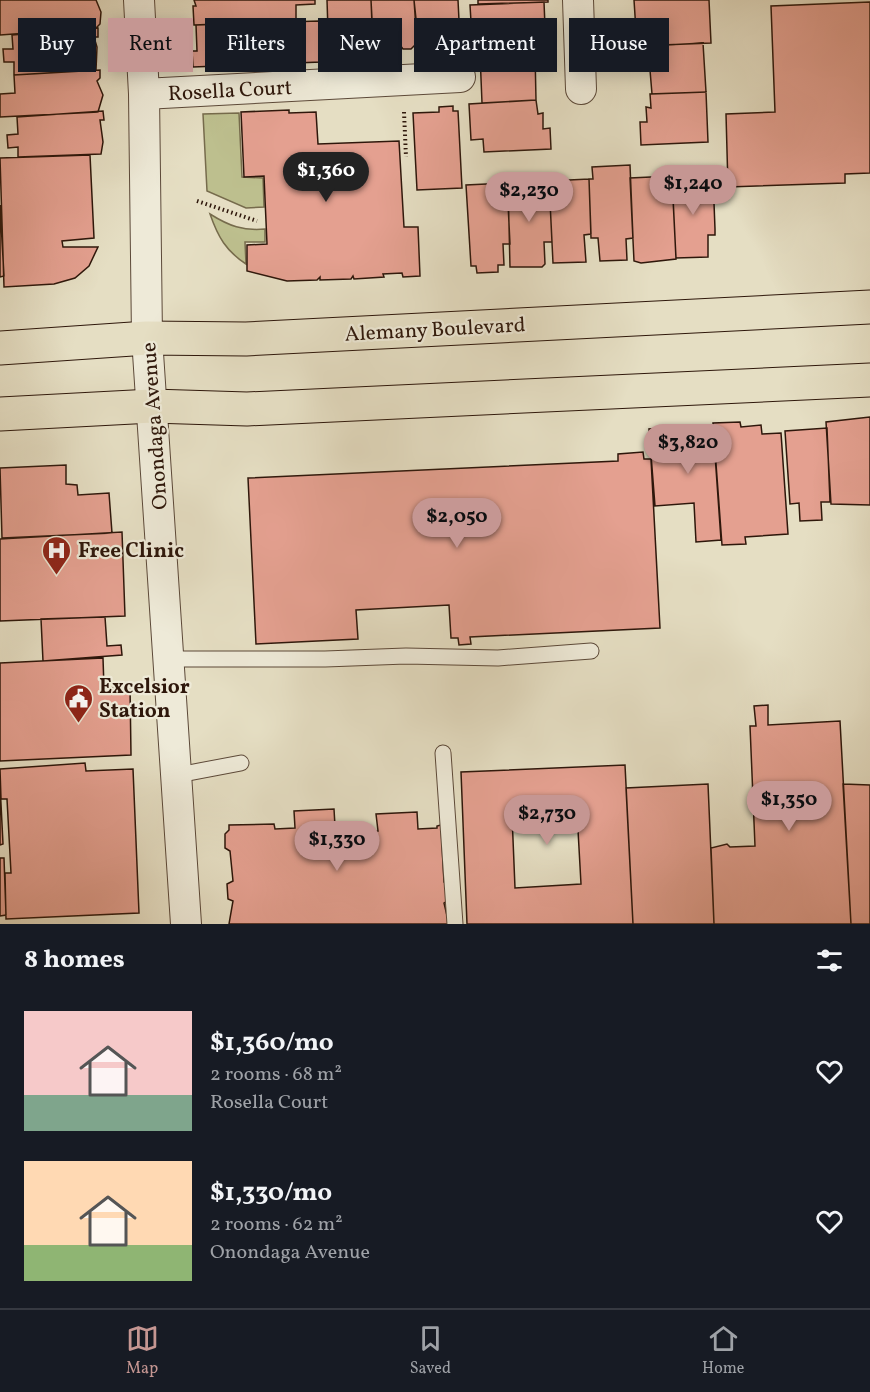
<!DOCTYPE html>
<meta charset="utf-8">
<style>
body{margin:0;font-family:Vollkorn,serif;background:#20242c;color:#f1f3f6;height:100vh;display:flex;flex-direction:column;font-size:22px;white-space:nowrap}
*{box-sizing:border-box;margin:0}
p{font-size:20px;color:#9ea1a6}
.icon{flex:none;width:33px;height:33px;fill:none;stroke:currentColor;stroke-width:2;stroke-linecap:round;stroke-linejoin:round}
.map{position:relative;height:924px;overflow:hidden}
.drawer{display:flex;flex-direction:column;background:#171b24;flex:1}
.drawer>*{flex:none}
.banner{position:absolute;left:18px;top:18px;width:834px;height:54px;display:flex;gap:12px}
.price{position:absolute;translate:-50% -51px;padding:0 14px;border-radius:21px;background:#c59692;color:#111;font-size:20px;line-height:39px;filter:drop-shadow(0 2px 3px #0008)}
.price::after{content:'';position:absolute;left:50%;top:36px;width:18px;height:14px;margin-left:-9px;background:inherit;clip-path:polygon(0 0,100% 0,50% 100%)}
.price.selected{background:#222;color:#fff}
ul{padding:0;list-style:none}
li{display:flex;align-items:center;gap:18px;height:150px;padding:0 24px}
li span{display:grid;place-items:center;flex:none;width:168px;height:120px;border-radius:0px;color:#555}
li>.icon{margin-inline-start:auto}
span .icon{width:72px;height:72px;fill:#fffc;stroke-width:1}
li b{font-size:26px}
h2{display:flex;justify-content:space-between;align-items:center;height:72px;padding:0 24px;font-size:26px}
.chip{padding:0 21px;border-radius:0px;background:#171b24;box-shadow:0 3px 15px #0003;font-size:21px;line-height:54px}
.chip.selected{background:#c59692;color:#111}
.menu{display:flex;justify-content:space-around;align-items:center;height:84px;border-top:2px solid #363941;background:#171b24;font-size:16px;color:#9ea1a6}
.menu a{display:grid;justify-items:center;gap:3px}
.menu .selected{color:#c59692}
.map>svg:first-child{display:block}
.green{fill:#bdbf8e;stroke:#766b4c;stroke-width:1.5}
.building{fill:#e4a090;stroke:#2e170b;stroke-width:1.5;fill-rule:evenodd}
.lines{fill:none;stroke-linecap:round;stroke-linejoin:round}
.service-casing{stroke:#5c4939;stroke-width:17}
.minor-casing{stroke:#5c4939;stroke-width:32}
.primary-casing{stroke:#2e170b;stroke-width:35}
.path{stroke:#2e170b;stroke-width:4;stroke-dasharray:1.5 3;stroke-linecap:butt}
.service{stroke:#eeead8;stroke-width:15}
.minor{stroke:#eeead8;stroke-width:30}
.primary{stroke:#e5dec3;stroke-width:33}
.labels{text-anchor:middle;stroke-width:4.5;stroke-linejoin:round;paint-order:stroke}
.street-label{font-size:21px;fill:#2e170b;stroke:#eeead8}
.poi-label{font-size:21px;font-weight:bold;fill:#2e170b;stroke:#eeead8;text-anchor:start}
</style>
<div class="map">
<svg width="870" height="924" viewBox="0 0 870 924">
<rect width="100%" height="100%" fill="#e5dec3"/>
<filter id="stains"><feTurbulence type="fractalNoise" baseFrequency=".00333" numOctaves="4"/><feColorMatrix values="0 0 0 0 .2 0 0 0 0 .09 0 0 0 0 .02 0 0 0 .5 -.17"/></filter>
<radialGradient id="worn" r=".72"><stop offset=".6" stop-color="#630" stop-opacity="0"/><stop offset="1" stop-color="#630" stop-opacity=".3"/></radialGradient>
<!-- green -->
<path class="green" d="M 239,113 L 242,177 L 263,178 L 264,207 L 246,208 L 207,191 L 203,114 Z
M 210,214 C 229,226 243,231 265,229 L 265,242 L 245,242 L 246,264 C 226,251 218,237 210,214 Z"/>
<!-- building -->
<path class="building" d="M 0,0 L 96,0 L 101,12 L 100,24 L 96,28 L 0,35 Z
M 194,0 L 315,0 L 315,4 L 296,5 L 296,21 L 194,25 L 193,6 L 196,6 Z
M 327,0 L 371,0 L 374,58 L 329,61 Z
M 371,0 L 414,0 L 417,43 L 411,49 L 403,49 L 400,45 L 373,47 Z
M 414,0 L 458,0 L 460,41 L 458,44 L 444,46 L 442,43 L 443,51 L 435,51 L 434,43 L 433,46 L 419,47 Z
M 478,0 L 548,0 L 548,2 L 478,4 Z
M 634,0 L 709,0 L 711,43 L 637,46 Z
M 544,2 L 546,51 L 473,55 L 470,5 Z
M 870,2 L 870,173 L 845,174 L 845,183 L 728,187 L 726,114 L 775,112 L 771,6 Z
M 319,21 L 321,62 L 193,67 L 192,51 L 197,51 L 196,25 Z
M 98,28 L 98,37 L 94,37 L 97,47 L 96,70 L 14,75 L 14,62 L 4,62 L 3,49 L 13,49 L 12,35 Z
M 703,43 L 706,92 L 652,94 L 648,46 Z
M 535,52 L 536,100 L 482,103 L 480,54 Z
M 100,70 L 100,78 L 97,81 L 103,95 L 98,112 L 0,117 L 0,94 L 15,93 L 14,75 Z
M 706,92 L 708,142 L 641,145 L 640,122 L 647,122 L 646,107 L 651,108 L 650,94 Z
M 536,100 L 538,114 L 543,113 L 543,129 L 550,128 L 551,149 L 484,152 L 483,139 L 471,140 L 469,104 Z
M 453,106 L 453,111 L 458,111 L 462,188 L 417,190 L 413,113 L 439,112 L 439,107 Z
M 289,110 L 289,113 L 316,112 L 318,144 L 399,141 L 404,227 L 418,227 L 420,276 L 403,277 L 402,273 L 383,274 L 384,277 L 354,279 L 353,276 L 351,279 L 320,280 L 320,277 L 317,280 L 287,281 L 247,271 L 247,245 L 267,244 L 264,176 L 244,177 L 241,112 Z
M 103,111 L 104,120 L 100,120 L 103,142 L 101,154 L 18,157 L 18,147 L 8,148 L 7,135 L 18,134 L 17,117 Z
M 90,155 L 94,238 L 62,241 L 63,247 L 98,247 L 89,266 L 75,278 L 54,284 L 4,287 L 0,158 Z
M 630,165 L 633,238 L 626,239 L 627,260 L 600,261 L 598,238 L 591,238 L 589,179 L 593,179 L 592,167 Z
M 672,176 L 676,259 L 641,263 L 634,261 L 630,178 Z
M 713,177 L 715,229 L 715,235 L 708,235 L 708,257 L 676,258 L 672,179 Z
M 589,179 L 591,234 L 584,235 L 586,262 L 553,263 L 549,181 Z
M 549,181 L 552,242 L 544,242 L 545,264 L 542,267 L 510,267 L 508,183 Z
M 507,183 L 510,244 L 503,244 L 504,265 L 498,265 L 498,272 L 477,273 L 476,266 L 471,266 L 466,185 Z
M 0,205 L 4,276 L 0,277 Z
M 870,417 L 870,505 L 831,504 L 826,422 Z
M 740,422 L 741,427 L 761,425 L 762,434 L 781,433 L 788,534 L 745,537 L 746,544 L 722,545 L 713,423 Z
M 691,426 L 691,428 L 713,426 L 721,540 L 696,542 L 694,503 L 655,506 L 649,429 Z
M 827,428 L 830,502 L 821,502 L 822,520 L 800,521 L 799,503 L 790,504 L 785,431 Z
M 643,452 L 644,459 L 651,459 L 660,628 L 470,637 L 471,644 L 459,645 L 458,638 L 451,638 L 449,605 L 356,610 L 358,639 L 256,644 L 248,478 L 618,461 L 618,454 Z
M 66,465 L 66,484 L 77,485 L 78,495 L 109,493 L 112,533 L 2,538 L 0,468 Z
M 122,532 L 125,616 L 0,621 L 0,539 Z
M 105,617 L 107,646 L 121,645 L 122,655 L 43,661 L 41,619 Z
M 103,658 L 104,688 L 130,687 L 131,755 L 0,761 L 0,663 Z
M 768,705 L 768,725 L 840,721 L 851,924 L 714,924 L 711,848 L 727,844 L 730,847 L 755,846 L 750,726 L 756,726 L 754,706 Z
M 85,763 L 86,771 L 133,769 L 139,913 L 6,919 L 5,873 L 11,873 L 7,799 L 1,799 L 0,769 Z
M 625,765 L 633,924 L 467,924 L 461,772 ZM 577,812 L 581,884 L 515,888 L 512,815 L 530,814 L 531,832 L 560,830 L 559,813 Z
M 0,784 L 3,844 L 0,845 Z
M 708,784 L 714,924 L 633,924 L 626,788 Z
M 843,784 L 870,785 L 870,924 L 851,924 Z
M 334,809 L 335,826 L 355,825 L 355,832 L 378,831 L 376,814 L 417,812 L 418,829 L 437,828 L 437,826 L 441,825 L 444,882 L 449,885 L 450,899 L 444,903 L 449,924 L 229,924 L 233,901 L 228,899 L 227,884 L 233,881 L 230,851 L 225,848 L 225,834 L 229,830 L 229,825 L 274,824 L 275,829 L 295,828 L 294,811 Z
M 0,858 L 4,858 L 6,915 L 0,916 Z"/>
<g class="lines">
<defs>
<path id="service" d="M 170,659 L 325,659 L 406,656 L 498,658 L 591,651
M 443,753 L 455,924
M 178,775 L 241,763"/>
<path id="minor" d="M 139,0 L 144,94 L 147,338 L 186,924
M 578,0 L 581,89
M 144,94 L 460,77"/>
<path id="primary" d="M 0,348 L 147,338 L 246,339 L 870,307
M 0,414 L 152,406 L 247,409 L 870,380"/>
</defs>
<!-- service casing -->
<use href="#service" class="service-casing"/>
<!-- minor casing -->
<use href="#minor" class="minor-casing"/>
<!-- primary casing -->
<use href="#primary" class="primary-casing"/>
<!-- path -->
<path class="path" d="M 404,112 L 406,157
M 197,201 L 257,221"/>
<!-- service -->
<use href="#service" class="service"/>
<!-- minor -->
<use href="#minor" class="minor"/>
<!-- primary -->
<use href="#primary" class="primary"/>
</g>
<!-- icons -->
<defs>
<symbol id="hospital-pin" viewBox="-11 -11 22 30"><path d="M0 17L-7.5 6A9.5 9.5 0 1 1 7.5 6Z" fill="#8f2418" stroke="#eeead8"/><path d="M-5-5h3v3.5h4V-5h3V5h-3V1.5h-4V5h-3Z" fill="#fff"/></symbol>
<symbol id="civic-pin" viewBox="-11 -11 22 30"><path d="M0 17L-7.5 6A9.5 9.5 0 1 1 7.5 6Z" fill="#8f2418" stroke="#eeead8"/><path d="M-.6-6.5H3V-4.5H.6V-3L4-1V1h2V6H-6V1h2V-1L-.6-3ZM-1.2 2.5V6h2.4V2.5Z" fill="#fff"/></symbol>
</defs>
<g fill-rule="evenodd">
<use href="#hospital-pin" x="40" y="534" width="33" height="45"/>
<use href="#civic-pin" x="62" y="682" width="33" height="45"/>
</g>
<g class="labels">
<!-- street labels -->
<g class="street-label">
<text transform="translate(230 90) rotate(-3)" y="7">Rosella Court</text>
<text transform="translate(435 329) rotate(-3)" y="7">Alemany Boulevard</text>
<text transform="translate(154 426) rotate(-94)" y="7">Onondaga Avenue</text>
</g>
<!-- poi labels -->
<g class="poi-label">
<text x="78" y="557">Free Clinic</text>
<text x="99" y="693">Excelsior<tspan x="99" dy="24">Station</tspan></text>
</g>
</g>
<rect width="100%" height="100%" filter="url(#stains)"/>
<rect width="100%" height="100%" fill="url(#worn)"/>
</svg>
<b class="price selected" style="left:326px;top:203px">$1,360</b>
<b class="price" style="left:693px;top:216px">$1,240</b>
<b class="price" style="left:529px;top:223px">$2,230</b>
<b class="price" style="left:688px;top:475px">$3,820</b>
<b class="price" style="left:457px;top:549px">$2,050</b>
<b class="price" style="left:789px;top:832px">$1,350</b>
<b class="price" style="left:547px;top:846px">$2,730</b>
<b class="price" style="left:337px;top:872px">$1,330</b>
<div class="banner">
<a class="chip">Buy</a>
<a class="chip selected">Rent</a>
<a class="chip">Filters</a>
<a class="chip">New</a>
<a class="chip">Apartment</a>
<a class="chip">House</a>
</div>
</div>
<section class="drawer">
<h2>8 homes<svg class="icon" aria-label="filters" viewBox="0 0 24 24"><path d="M4 7h16M4 17h16"/><circle cx="9" cy="7" r="2"/><circle cx="15" cy="17" r="2"/></svg></h2>
<ul>
<li><span style="background:linear-gradient(#f6c9c9 70%,#7fa58c 0)"><svg class="icon" aria-label="home" viewBox="0 0 24 24"><path d="M3 11l9-7 9 7M6 9v11h12V9"/></svg></span><div><b>$1,360/mo</b><p>2 rooms · 68 m²</p><p>Rosella Court</p></div><svg class="icon" aria-label="heart" viewBox="0 0 24 24"><path d="M12 20l-8-8c-3-5 5-10 8-4 3-6 11-1 8 4z"/></svg></li>
<li><span style="background:linear-gradient(#ffd9b3 70%,#8fb573 0)"><svg class="icon" aria-label="home" viewBox="0 0 24 24"><path d="M3 11l9-7 9 7M6 9v11h12V9"/></svg></span><div><b>$1,330/mo</b><p>2 rooms · 62 m²</p><p>Onondaga Avenue</p></div><svg class="icon" aria-label="heart" viewBox="0 0 24 24"><path d="M12 20l-8-8c-3-5 5-10 8-4 3-6 11-1 8 4z"/></svg></li>
</ul>
</section>
<nav class="menu">
<a class="selected"><svg class="icon" aria-label="map" viewBox="0 0 24 24"><path d="M3 6l6-2 6 2 6-2v14l-6 2-6-2-6 2zM9 4v14M15 6v14"/></svg>Map</a>
<a><svg class="icon" aria-label="saved" viewBox="0 0 24 24"><path d="M7 4h10v16l-5-4-5 4z"/></svg>Saved</a>
<a><svg class="icon" aria-label="home" viewBox="0 0 24 24"><path d="M3 11l9-7 9 7M6 9v11h12V9"/></svg>Home</a>
</nav>
